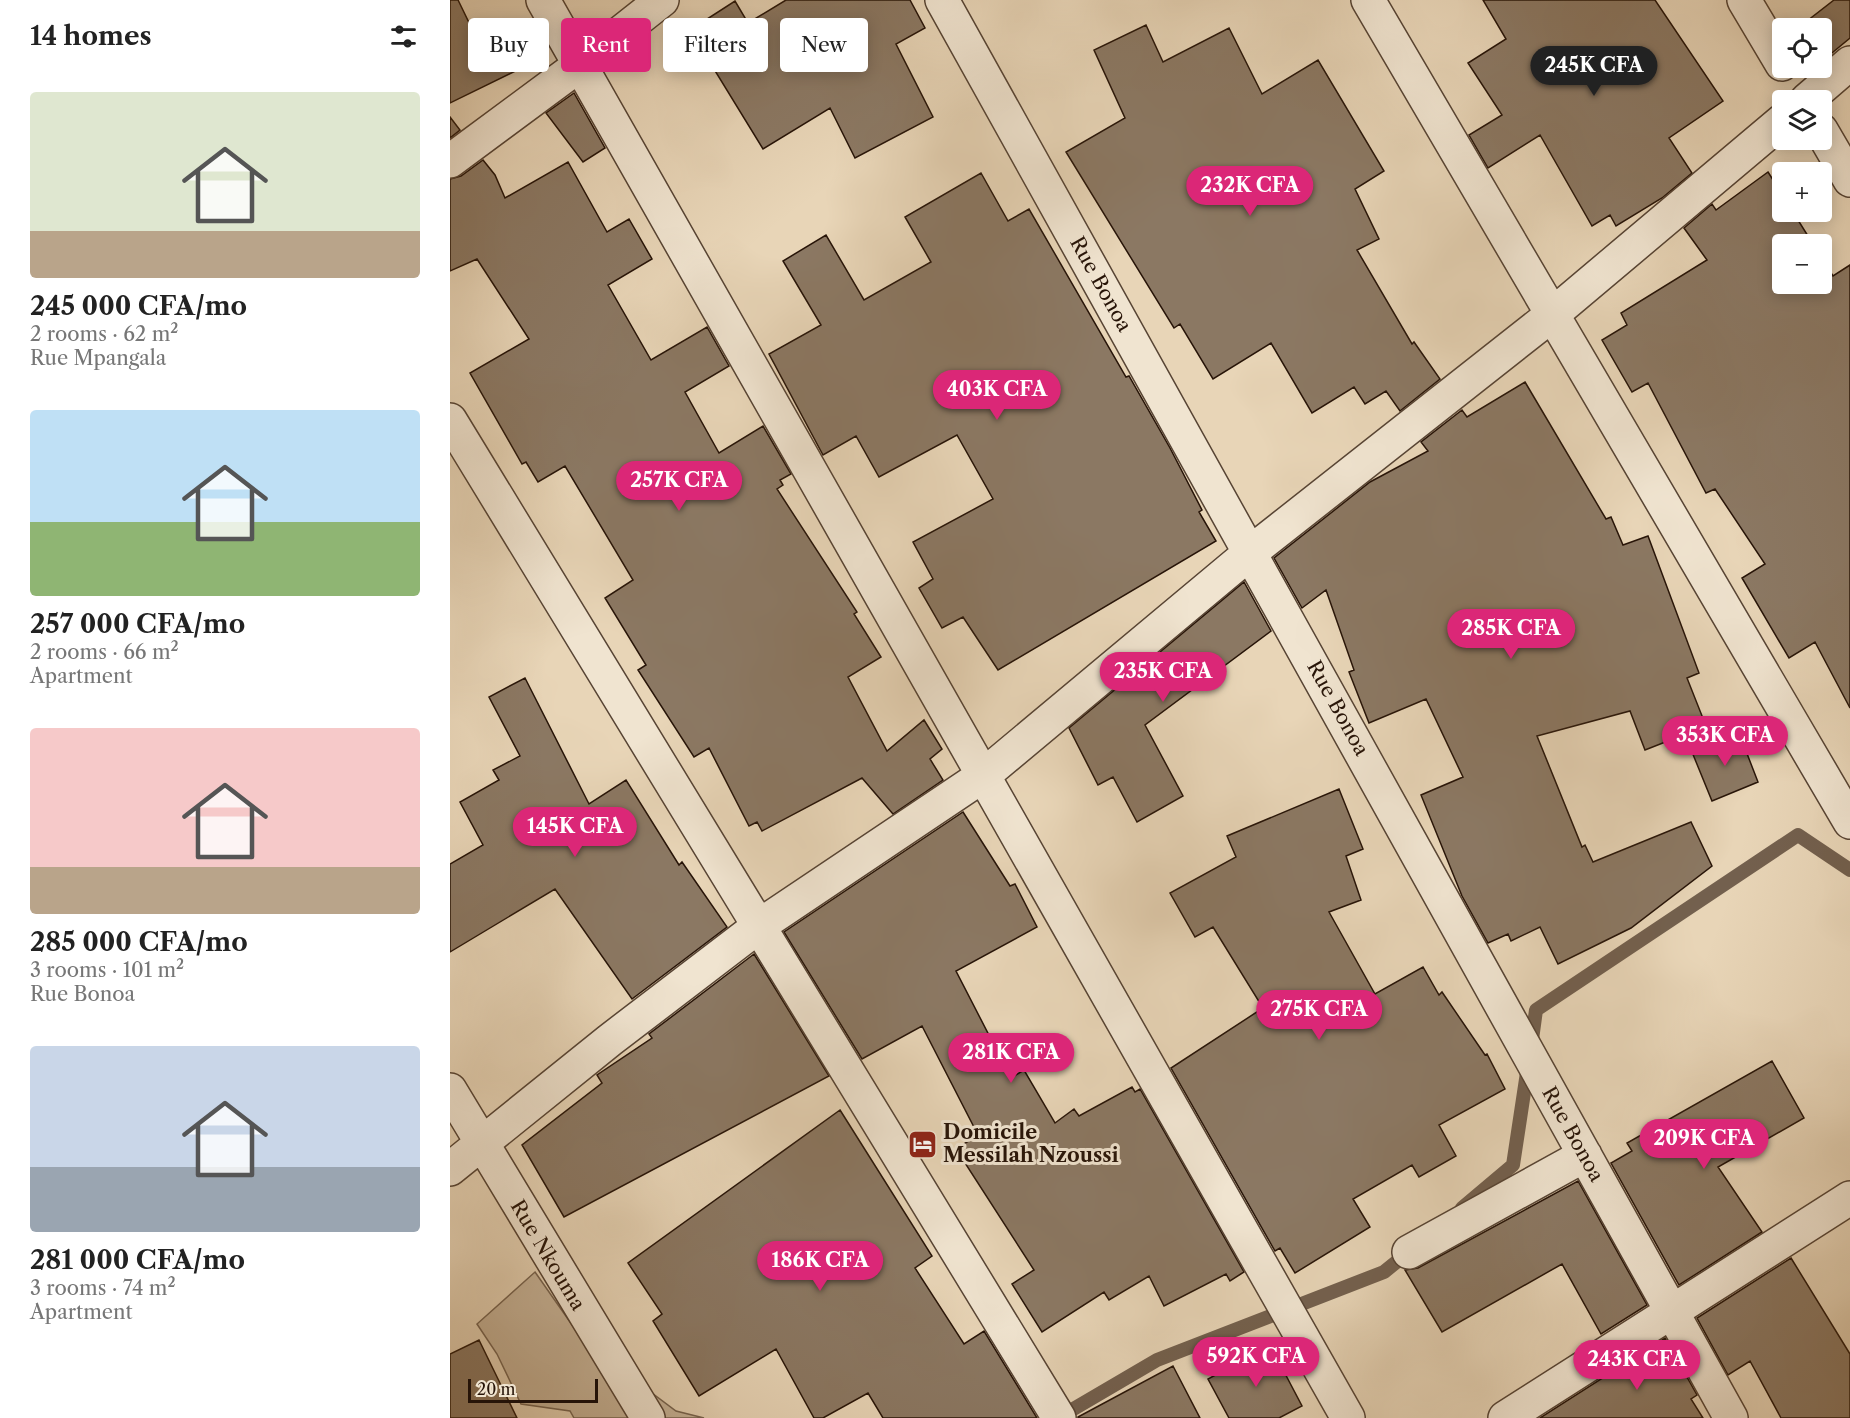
<!DOCTYPE html>
<meta charset="utf-8">
<style>
body{margin:0;font-family:"Libre Caslon Text",serif;background:#f6f6f6;color:#222;height:100vh;display:flex;flex-direction:column;font-size:22px;white-space:nowrap}
*{box-sizing:border-box;margin:0}
p{font-size:20px;color:#767676}
.icon{flex:none;width:33px;height:33px;fill:none;stroke:currentColor;stroke-width:2;stroke-linecap:round;stroke-linejoin:round}
.map{position:relative;flex:1;overflow:hidden}
.side{display:flex;flex-direction:column;background:#fff;width:450px}
.side>*{flex:none}
.guide{position:absolute;left:18px;top:18px;width:570px;height:54px;display:flex;gap:12px}
.buttons{position:absolute;left:1322px;top:18px;display:grid;gap:12px}
.buttons a{display:grid;place-items:center;width:60px;height:60px;border-radius:6px;background:#fff;box-shadow:0 3px 15px #0003;font-size:30px}
.scale{position:absolute;left:18px;bottom:15px;width:130px;box-sizing:border-box;padding-left:6px;border:3px solid #271408;border-top:0;font-size:16px;line-height:21px;white-space:nowrap;color:#271408;-webkit-text-stroke:4px #f0e4d0;paint-order:stroke}
.price{position:absolute;translate:-50% -51px;padding:0 14px;border-radius:21px;background:#db2777;color:#fff;font-size:20px;line-height:39px;filter:drop-shadow(0 2px 3px #0008)}
.price::after{content:'';position:absolute;left:50%;top:36px;width:18px;height:14px;margin-left:-9px;background:inherit;clip-path:polygon(0 0,100% 0,50% 100%)}
.price.current{background:#222;color:#fff}
ul{padding:0;list-style:none}
li{display:grid;align-content:center;gap:12px;height:318px;padding:0 30px}
li span{display:grid;place-items:center;height:186px;border-radius:6px;color:#555}
li>.icon{margin-inline-start:auto}
span .icon{width:108px;height:108px;fill:#fffc;stroke-width:1}
li b{font-size:26px}
h2{display:flex;justify-content:space-between;align-items:center;height:72px;padding:0 30px;font-size:26px}
.tag{padding:0 21px;border-radius:6px;background:#fff;box-shadow:0 3px 15px #0003;font-size:21px;line-height:54px}
.tag.current{background:#db2777;color:#fff}
main{display:flex;flex:1;min-height:0}
.map>svg:first-child{display:block}
.green{fill:#c7b499;stroke:#776450;stroke-width:1.5}
.lines{fill:none;stroke-linecap:round;stroke-linejoin:round}
.stream{stroke:#73604e;stroke-width:14}
.building{fill:#8b7863;stroke:#271408;stroke-width:1.5}
.minor-casing{stroke:#574434;stroke-width:36}
.minor{stroke:#f0e4d0;stroke-width:33}
.labels{text-anchor:middle;stroke-width:6;stroke-linejoin:round;paint-order:stroke}
.street-label{font-size:20px;fill:#271408;stroke:#f0e4d0}
.poi-label{font-size:20px;font-weight:bold;fill:#271408;stroke:#f0e4d0;text-anchor:start}
</style>
<main>
<section class="side">
<h2>14 homes<svg class="icon" aria-label="filters" viewBox="0 0 24 24"><path d="M4 7h16M4 17h16"/><circle cx="9" cy="7" r="2"/><circle cx="15" cy="17" r="2"/></svg></h2>
<ul>
<li><span style="background:linear-gradient(#dfe7d0 75%,#b9a48a 0)"><svg class="icon" aria-label="home" viewBox="0 0 24 24"><path d="M3 11l9-7 9 7M6 9v11h12V9"/></svg></span><div><b>245 000 CFA/mo</b><p>2 rooms · 62 m²</p><p>Rue Mpangala</p></div></li>
<li><span style="background:linear-gradient(#bfe0f5 60%,#8fb573 0)"><svg class="icon" aria-label="home" viewBox="0 0 24 24"><path d="M3 11l9-7 9 7M6 9v11h12V9"/></svg></span><div><b>257 000 CFA/mo</b><p>2 rooms · 66 m²</p><p>Apartment</p></div></li>
<li><span style="background:linear-gradient(#f6c9c9 75%,#b9a48a 0)"><svg class="icon" aria-label="home" viewBox="0 0 24 24"><path d="M3 11l9-7 9 7M6 9v11h12V9"/></svg></span><div><b>285 000 CFA/mo</b><p>3 rooms · 101 m²</p><p>Rue Bonoa</p></div></li>
<li><span style="background:linear-gradient(#c9d6e8 65%,#9aa5b1 0)"><svg class="icon" aria-label="home" viewBox="0 0 24 24"><path d="M3 11l9-7 9 7M6 9v11h12V9"/></svg></span><div><b>281 000 CFA/mo</b><p>3 rooms · 74 m²</p><p>Apartment</p></div></li>
</ul>
</section>
<div class="map">
<svg width="1400" height="1418" viewBox="0 0 1400 1418">
<rect width="100%" height="100%" fill="#e8d5b7"/>
<filter id="stains"><feTurbulence type="fractalNoise" baseFrequency=".00333" numOctaves="4"/><feColorMatrix values="0 0 0 0 .2 0 0 0 0 .09 0 0 0 0 .02 0 0 0 .5 -.17"/></filter>
<radialGradient id="worn" r=".72"><stop offset=".6" stop-color="#630" stop-opacity="0"/><stop offset="1" stop-color="#630" stop-opacity=".3"/></radialGradient>
<!-- green -->
<path class="green" d="M 85,1272 L 134,1342 L 226,1411 L 254,1418 L 124,1418 L 120,1411 L 71,1404 L 47,1354 L 27,1324 Z"/>
<g class="lines">
<!-- stream -->
<path class="stream" d="M 1081,1047 L 1086,1010 L 1348,835 L 1400,870
M 1012,1208 L 1063,1165 L 1078,1066
M 608,1418 L 707,1360 L 934,1272 L 960,1251"/>
</g>
<!-- building -->
<path class="building" d="M 0,0 L 8,0 L 27,39 L 65,20 L 86,61 L 0,103 Z
M 336,0 L 460,0 L 475,28 L 446,44 L 483,117 L 405,158 L 380,108 L 313,149 L 240,30 L 285,1 L 298,23 Z
M 1033,0 L 1205,0 L 1273,101 L 1219,138 L 1242,173 L 1212,198 L 1166,226 L 1160,215 L 1142,226 L 1090,135 L 1038,168 L 1019,135 L 1052,115 L 1018,63 L 1056,39 Z
M 1384,0 L 1400,0 L 1400,38 L 1371,62 L 1371,28 L 1348,28 Z
M 696,25 L 713,62 L 779,28 L 812,94 L 868,60 L 934,171 L 905,189 L 929,239 L 907,250 L 962,344 L 964,342 L 990,379 L 950,411 L 936,391 L 915,404 L 904,387 L 862,413 L 821,343 L 763,379 L 730,324 L 724,328 L 616,152 L 675,118 L 644,50 Z
M 124,93 L 155,148 L 133,162 L 96,113 Z
M 0,117 L 10,130 L 0,138 Z
M 33,160 L 45,175 L 55,198 L 118,162 L 157,232 L 179,219 L 202,259 L 158,285 L 201,360 L 257,327 L 279,366 L 235,392 L 269,453 L 313,426 L 341,474 L 330,480 L 333,485 L 327,489 L 407,612 L 404,614 L 431,657 L 398,677 L 437,751 L 474,720 L 492,749 L 480,759 L 493,780 L 443,814 L 412,778 L 312,831 L 307,822 L 299,826 L 259,748 L 244,757 L 188,670 L 196,665 L 155,598 L 183,580 L 115,466 L 88,482 L 76,462 L 72,464 L 20,373 L 79,339 L 27,259 L 0,271 L 0,179 L 11,176 Z
M 1318,172 L 1332,194 L 1332,212 L 1343,212 L 1363,244 L 1332,244 L 1332,284 L 1371,284 L 1371,257 L 1383,276 L 1400,265 L 1400,708 L 1365,642 L 1339,658 L 1292,578 L 1315,564 L 1265,489 L 1256,493 L 1198,383 L 1182,392 L 1152,340 L 1177,325 L 1171,313 L 1257,260 L 1234,228 L 1262,204 L 1266,210 Z
M 531,173 L 558,221 L 579,209 L 676,377 L 679,376 L 720,448 L 752,510 L 749,512 L 766,541 L 548,670 L 513,617 L 492,628 L 469,588 L 483,579 L 463,542 L 543,499 L 507,435 L 429,477 L 406,436 L 373,455 L 319,354 L 371,325 L 333,261 L 376,235 L 414,300 L 481,262 L 455,217 Z
M 1075,382 L 1156,519 L 1161,517 L 1173,545 L 1198,536 L 1249,673 L 1237,678 L 1256,726 L 1195,750 L 1180,711 L 1087,736 L 1132,847 L 1135,845 L 1143,862 L 1241,822 L 1262,866 L 1181,928 L 1108,964 L 1090,927 L 1061,941 L 1058,934 L 1038,943 L 1012,896 L 971,795 L 1013,777 L 976,699 L 919,723 L 899,672 L 904,670 L 876,590 L 852,608 L 824,558 L 920,482 L 978,451 L 971,442 L 1012,410 L 1017,417 Z
M 794,582 L 821,631 L 695,725 L 733,796 L 687,822 L 663,777 L 648,785 L 619,728 Z
M 75,678 L 139,804 L 176,780 L 229,865 L 232,862 L 277,927 L 182,999 L 105,889 L 0,952 L 0,864 L 33,845 L 10,802 L 49,780 L 43,770 L 70,756 L 39,697 Z
M 1289,733 L 1308,782 L 1262,801 L 1242,752 Z
M 889,789 L 913,849 L 896,856 L 911,900 L 879,912 L 925,994 L 973,967 L 989,995 L 992,992 L 1035,1055 L 1037,1054 L 1055,1089 L 989,1125 L 1006,1156 L 969,1177 L 962,1165 L 903,1199 L 920,1227 L 845,1273 L 830,1248 L 825,1251 L 721,1068 L 813,1008 L 763,927 L 745,937 L 720,893 L 786,857 L 777,836 Z
M 513,812 L 560,886 L 565,884 L 587,927 L 506,971 L 561,1078 L 574,1070 L 605,1123 L 624,1109 L 629,1116 L 682,1087 L 685,1092 L 690,1089 L 794,1272 L 780,1281 L 776,1274 L 714,1306 L 699,1276 L 659,1300 L 654,1292 L 592,1332 L 562,1284 L 584,1270 L 506,1149 L 528,1135 L 472,1026 L 412,1059 L 334,932 Z
M 304,954 L 379,1076 L 114,1217 L 72,1145 L 152,1083 L 147,1075 L 202,1038 L 199,1034 Z
M 1322,1061 L 1354,1118 L 1268,1167 L 1312,1232 L 1229,1285 L 1161,1163 L 1182,1151 L 1177,1143 Z
M 390,1110 L 482,1256 L 465,1268 L 514,1344 L 534,1331 L 587,1418 L 433,1418 L 418,1393 L 373,1418 L 364,1418 L 326,1349 L 249,1396 L 203,1321 L 212,1314 L 178,1263 Z
M 1128,1181 L 1197,1305 L 1151,1334 L 1112,1264 L 992,1332 L 955,1270 L 968,1268 Z
M 1341,1258 L 1400,1354 L 1400,1418 L 1331,1418 L 1300,1361 L 1278,1375 L 1247,1318 Z
M 1215,1338 L 1247,1395 L 1241,1399 L 1253,1418 L 1090,1418 Z
M 29,1340 L 67,1418 L 0,1418 L 0,1354 Z
M 820,1345 L 852,1406 L 829,1418 L 779,1418 L 758,1379 Z
M 723,1366 L 750,1418 L 628,1418 L 628,1417 Z"/>
<g class="lines">
<defs>
<path id="minor" d="M 93,0 L 898,1418
M 492,0 L 1281,1418
M 918,0 L 1400,822
M 1294,0 L 1332,64
M 1357,100 L 1400,63
M 1371,130 L 1400,180
M 0,161 L 131,64 L 212,0
M 0,420 L 609,1418
M 0,1090 L 198,1418
M 0,1169 L 160,1040 L 309,926 L 534,775 L 801,552 L 1103,314 L 1332,121
M 959,1252 L 1135,1155
M 1055,1418 L 1400,1198"/>
</defs>
<!-- minor casing -->
<use href="#minor" class="minor-casing"/>
<!-- minor -->
<use href="#minor" class="minor"/>
</g>
<!-- icons -->
<defs>
<symbol id="hotel-square" viewBox="-11 -11 22 22"><rect x="-9" y="-9" width="18" height="18" rx="4" fill="#8f2418" stroke="#f0e4d0"/><path d="M-6-4.5h1.5V1H6V5H4.5V3h-9V5H-6ZM-4 0a1.8 1.8 0 1 1 3.6 0ZM.5 0V-2.5h3Q6-2.5 6 0Z" fill="#fff"/></symbol>
</defs>
<g fill-rule="evenodd">
<use href="#hotel-square" x="456" y="1128" width="33" height="33"/>
</g>
<g class="labels">
<!-- street labels -->
<g class="street-label">
<text transform="translate(651 284) rotate(61)" y="7">Rue Bonoa</text>
<text transform="translate(888 708) rotate(61)" y="7">Rue Bonoa</text>
<text transform="translate(1123 1134) rotate(61)" y="7">Rue Bonoa</text>
<text transform="translate(98 1255) rotate(59)" y="7">Rue Nkouma</text>
</g>
<!-- poi labels -->
<g class="poi-label">
<text x="493" y="1139">Domicile<tspan x="493" dy="23">Messilah Nzoussi</tspan></text>
</g>
</g>
<rect width="100%" height="100%" filter="url(#stains)"/>
<rect width="100%" height="100%" fill="url(#worn)"/>
</svg>
<div class="buttons">
<a><svg class="icon" aria-label="locate" viewBox="0 0 24 24"><circle cx="12" cy="12" r="6"/><path d="M12 2v4M12 18v4M2 12h4M18 12h4"/></svg></a>
<a><svg class="icon" aria-label="layers" viewBox="0 0 24 24"><path d="M12 4l9 5-9 5-9-5zM3 14l9 5 9-5"/></svg></a>
<a>+</a>
<a>−</a>
</div>
<div class="scale">20 m</div>
<b class="price current" style="left:1144px;top:97px">245K CFA</b>
<b class="price" style="left:800px;top:217px">232K CFA</b>
<b class="price" style="left:547px;top:421px">403K CFA</b>
<b class="price" style="left:229px;top:512px">257K CFA</b>
<b class="price" style="left:1061px;top:660px">285K CFA</b>
<b class="price" style="left:713px;top:703px">235K CFA</b>
<b class="price" style="left:1275px;top:767px">353K CFA</b>
<b class="price" style="left:125px;top:858px">145K CFA</b>
<b class="price" style="left:869px;top:1041px">275K CFA</b>
<b class="price" style="left:561px;top:1084px">281K CFA</b>
<b class="price" style="left:1254px;top:1170px">209K CFA</b>
<b class="price" style="left:370px;top:1292px">186K CFA</b>
<b class="price" style="left:806px;top:1388px">592K CFA</b>
<b class="price" style="left:1187px;top:1391px">243K CFA</b>
<div class="guide">
<a class="tag">Buy</a>
<a class="tag current">Rent</a>
<a class="tag">Filters</a>
<a class="tag">New</a>
</div>
</div>
</main>
